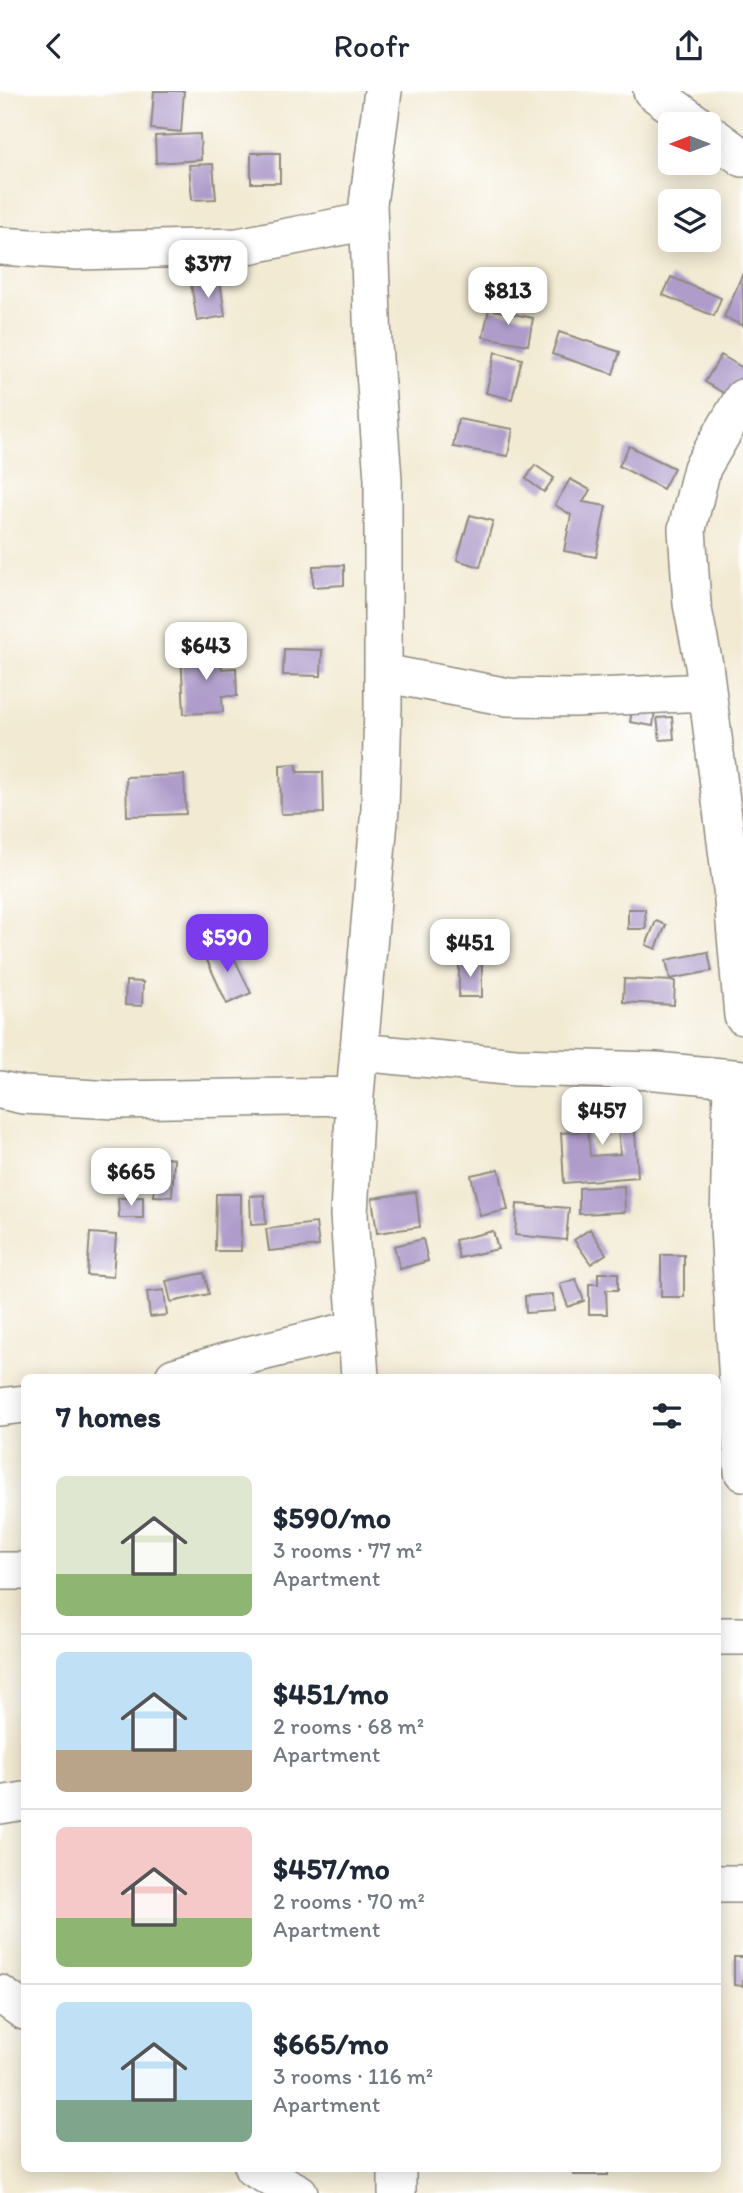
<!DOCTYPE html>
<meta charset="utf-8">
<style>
body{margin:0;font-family:Itim,sans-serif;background:#f2f2f3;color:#1f2937;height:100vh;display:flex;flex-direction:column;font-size:26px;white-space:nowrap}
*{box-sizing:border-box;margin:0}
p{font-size:23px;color:#747a83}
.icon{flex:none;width:38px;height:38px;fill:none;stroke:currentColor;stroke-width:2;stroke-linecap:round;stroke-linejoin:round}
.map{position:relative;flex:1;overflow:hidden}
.side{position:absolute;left:21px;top:1283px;width:700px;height:798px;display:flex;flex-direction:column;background:#fff;border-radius:10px;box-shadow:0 4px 18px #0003}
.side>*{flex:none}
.needle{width:46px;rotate:270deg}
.fabs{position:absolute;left:658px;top:21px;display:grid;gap:14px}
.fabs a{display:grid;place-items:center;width:63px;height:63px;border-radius:10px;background:#fff;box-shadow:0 4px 18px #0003;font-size:35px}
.price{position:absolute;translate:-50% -60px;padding:0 16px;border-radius:14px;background:#fff;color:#222;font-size:23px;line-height:46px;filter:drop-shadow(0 2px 4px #0008)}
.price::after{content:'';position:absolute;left:50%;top:42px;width:21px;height:16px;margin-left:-10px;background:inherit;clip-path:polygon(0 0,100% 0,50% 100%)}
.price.selected{background:#7c3aed;color:#fff}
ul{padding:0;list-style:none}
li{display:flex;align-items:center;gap:21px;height:175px;padding:0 35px}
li+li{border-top:2px solid #e0e1e3}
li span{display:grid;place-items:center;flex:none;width:196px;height:140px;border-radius:10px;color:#555}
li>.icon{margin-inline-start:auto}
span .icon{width:84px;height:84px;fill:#fffc;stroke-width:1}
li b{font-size:30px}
h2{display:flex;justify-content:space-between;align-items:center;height:84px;padding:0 35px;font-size:30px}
header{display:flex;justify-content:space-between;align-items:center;height:91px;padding:0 35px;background:#fff;font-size:32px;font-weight:600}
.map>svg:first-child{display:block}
.building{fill:#af9ccb}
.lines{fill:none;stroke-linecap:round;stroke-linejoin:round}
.minor-casing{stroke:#8e8a7f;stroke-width:40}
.minor{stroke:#fff;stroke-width:37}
</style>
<header><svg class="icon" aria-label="back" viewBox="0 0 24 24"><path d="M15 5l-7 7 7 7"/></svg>Roofr<svg class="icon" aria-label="share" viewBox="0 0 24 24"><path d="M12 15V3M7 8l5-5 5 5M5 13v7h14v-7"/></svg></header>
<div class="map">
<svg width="743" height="2102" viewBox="0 0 743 2102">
<rect width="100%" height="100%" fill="#fff"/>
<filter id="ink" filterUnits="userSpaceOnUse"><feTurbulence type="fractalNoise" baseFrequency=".0143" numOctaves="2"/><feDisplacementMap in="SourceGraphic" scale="14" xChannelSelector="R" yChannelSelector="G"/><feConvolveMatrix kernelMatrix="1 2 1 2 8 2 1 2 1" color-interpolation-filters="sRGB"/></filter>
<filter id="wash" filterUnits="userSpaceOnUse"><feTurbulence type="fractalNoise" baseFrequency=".00686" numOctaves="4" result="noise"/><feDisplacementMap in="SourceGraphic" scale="28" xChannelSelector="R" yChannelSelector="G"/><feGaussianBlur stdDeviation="1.57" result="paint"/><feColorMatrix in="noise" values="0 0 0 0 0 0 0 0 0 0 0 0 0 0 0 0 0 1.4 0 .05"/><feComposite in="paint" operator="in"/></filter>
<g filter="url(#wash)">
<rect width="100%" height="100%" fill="#f2ead3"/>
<g id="blocks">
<!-- building -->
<path class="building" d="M 154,0 L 184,0 L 181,41 L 151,38 Z
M 200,43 L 201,69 L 156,72 L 155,45 Z
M 251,62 L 280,62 L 280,92 L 251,92 Z
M 213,73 L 216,108 L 192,109 L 189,74 Z
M 743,182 L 743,235 L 724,226 Z
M 671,186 L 721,207 L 714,225 L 663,204 Z
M 220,189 L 225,225 L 197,230 L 191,193 Z
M 489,218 L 533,227 L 528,254 L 483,246 Z
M 559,241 L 620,261 L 613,283 L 552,263 Z
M 495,261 L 522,268 L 512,308 L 486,302 Z
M 721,264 L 743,277 L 743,288 L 732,307 L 705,291 Z
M 458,328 L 513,338 L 508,365 L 453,356 Z
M 629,355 L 674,377 L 663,398 L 619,375 Z
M 535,374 L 554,387 L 544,401 L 526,388 Z
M 570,388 L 590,399 L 583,411 L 606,415 L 596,466 L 564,460 L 571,424 L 555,414 Z
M 470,424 L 493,430 L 480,476 L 457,469 Z
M 344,474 L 344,494 L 313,496 L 313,475 Z
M 284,558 L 322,559 L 321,585 L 283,584 Z
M 220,559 L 222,578 L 236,577 L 237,605 L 222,605 L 223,621 L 184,623 L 181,561 Z
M 633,614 L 655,618 L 653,635 L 630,631 Z
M 672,626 L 674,648 L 660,649 L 657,627 Z
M 297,673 L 297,681 L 323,681 L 324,722 L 281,723 L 280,674 Z
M 184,684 L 186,723 L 127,725 L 126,686 Z
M 628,818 L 645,818 L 646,838 L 628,838 Z
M 656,830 L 666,834 L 656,858 L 646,854 Z
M 227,852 L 251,902 L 227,913 L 204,863 Z
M 708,861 L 712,880 L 670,888 L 666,869 Z
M 459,871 L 482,871 L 482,906 L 459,906 Z
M 624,888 L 675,890 L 674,914 L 623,911 Z
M 126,890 L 143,891 L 142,915 L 125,914 Z
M 633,1011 L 638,1086 L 564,1092 L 561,1042 L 588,1040 L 590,1065 L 620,1063 L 618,1033 L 588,1035 L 586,1014 Z
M 157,1066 L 174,1068 L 172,1106 L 154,1105 Z
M 499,1078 L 508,1119 L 480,1125 L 471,1084 Z
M 624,1095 L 625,1121 L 579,1123 L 579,1097 Z
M 416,1101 L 420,1136 L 377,1142 L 372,1107 Z
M 216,1103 L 241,1103 L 241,1160 L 215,1160 Z
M 264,1104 L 266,1133 L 251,1134 L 250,1105 Z
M 143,1106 L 143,1127 L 119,1127 L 118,1107 Z
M 517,1113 L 569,1117 L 566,1149 L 515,1144 Z
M 316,1132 L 319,1155 L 269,1160 L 266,1138 Z
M 590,1138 L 606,1163 L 591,1173 L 574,1149 Z
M 493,1140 L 498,1158 L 459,1167 L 455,1149 Z
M 90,1142 L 116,1144 L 113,1186 L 87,1184 Z
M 423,1148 L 428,1170 L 400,1178 L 394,1155 Z
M 661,1164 L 684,1164 L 684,1206 L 661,1206 Z
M 204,1182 L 209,1203 L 171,1211 L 166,1190 Z
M 598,1182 L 618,1182 L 618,1199 L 606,1199 L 607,1223 L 589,1223 L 589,1193 L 598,1193 Z
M 576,1188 L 584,1210 L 568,1216 L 560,1193 Z
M 164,1199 L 167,1224 L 150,1226 L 147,1201 Z
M 553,1203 L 554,1220 L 526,1222 L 525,1205 Z
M 734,1866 L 743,1866 L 743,1895 L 734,1894 Z
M 574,2077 L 608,2077 L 608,2084 L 574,2084 Z"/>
</g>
</g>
<g filter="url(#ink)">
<use href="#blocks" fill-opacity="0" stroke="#8e8a7f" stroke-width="2"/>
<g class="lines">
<defs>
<path id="minor" d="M 652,0 L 697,33
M 709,42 L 743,67
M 0,155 L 77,160 L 238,156 L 368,130
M 743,307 L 702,377 L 687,438 L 692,513 L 704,574 L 732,798 L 743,925
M 383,582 L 508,606 L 574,607 L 707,601
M 359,961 L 516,976 L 656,980 L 743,988
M 732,988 L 729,1136 L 743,1381
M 0,999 L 23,1004 L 115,1009 L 355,1005
M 174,1286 L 249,1264 L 357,1238
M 360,1286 L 349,1124 L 355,1005 L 380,718 L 383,616 L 383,388 L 373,254 L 368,113 L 383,0
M 0,1316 L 24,1313
M 0,1480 L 24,1480
M 718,1545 L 743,1545
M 0,1714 L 24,1710
M 718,1793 L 743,1793
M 0,1903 L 24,1920
M 253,2077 L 299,2102
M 397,2102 L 397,2077"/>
</defs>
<!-- minor casing -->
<use href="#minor" class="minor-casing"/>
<!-- minor -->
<use href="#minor" class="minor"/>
</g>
</g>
</svg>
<div class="fabs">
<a><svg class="needle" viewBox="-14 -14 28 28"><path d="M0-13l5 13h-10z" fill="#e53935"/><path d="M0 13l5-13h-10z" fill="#747a83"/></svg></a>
<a><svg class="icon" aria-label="layers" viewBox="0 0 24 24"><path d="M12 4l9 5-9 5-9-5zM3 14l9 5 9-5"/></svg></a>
</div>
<b class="price" style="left:208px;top:209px">$377</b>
<b class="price" style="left:508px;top:236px">$813</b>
<b class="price" style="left:206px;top:591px">$643</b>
<b class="price selected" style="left:227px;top:883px">$590</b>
<b class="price" style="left:470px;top:888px">$451</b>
<b class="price" style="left:602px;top:1056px">$457</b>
<b class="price" style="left:131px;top:1117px">$665</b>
<section class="side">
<h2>7 homes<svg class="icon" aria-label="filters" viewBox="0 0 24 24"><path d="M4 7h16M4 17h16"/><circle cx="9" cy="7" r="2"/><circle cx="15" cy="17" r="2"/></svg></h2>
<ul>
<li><span style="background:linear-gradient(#dfe7d0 70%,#8fb573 0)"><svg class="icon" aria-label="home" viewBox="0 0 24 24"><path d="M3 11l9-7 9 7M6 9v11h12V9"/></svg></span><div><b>$590/mo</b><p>3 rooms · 77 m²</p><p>Apartment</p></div></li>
<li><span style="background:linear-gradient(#bfe0f5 70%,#b9a48a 0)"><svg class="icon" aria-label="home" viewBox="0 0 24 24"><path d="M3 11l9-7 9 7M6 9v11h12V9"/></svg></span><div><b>$451/mo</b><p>2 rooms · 68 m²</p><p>Apartment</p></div></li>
<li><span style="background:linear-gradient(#f6c9c9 65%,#8fb573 0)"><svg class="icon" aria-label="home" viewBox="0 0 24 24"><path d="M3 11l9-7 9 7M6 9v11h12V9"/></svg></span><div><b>$457/mo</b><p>2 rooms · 70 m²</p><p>Apartment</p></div></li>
<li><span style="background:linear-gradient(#bfe0f5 70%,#7fa58c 0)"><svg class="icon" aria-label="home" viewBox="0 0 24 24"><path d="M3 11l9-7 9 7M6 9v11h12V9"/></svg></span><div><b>$665/mo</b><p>3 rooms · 116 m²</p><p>Apartment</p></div></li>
</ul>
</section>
</div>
